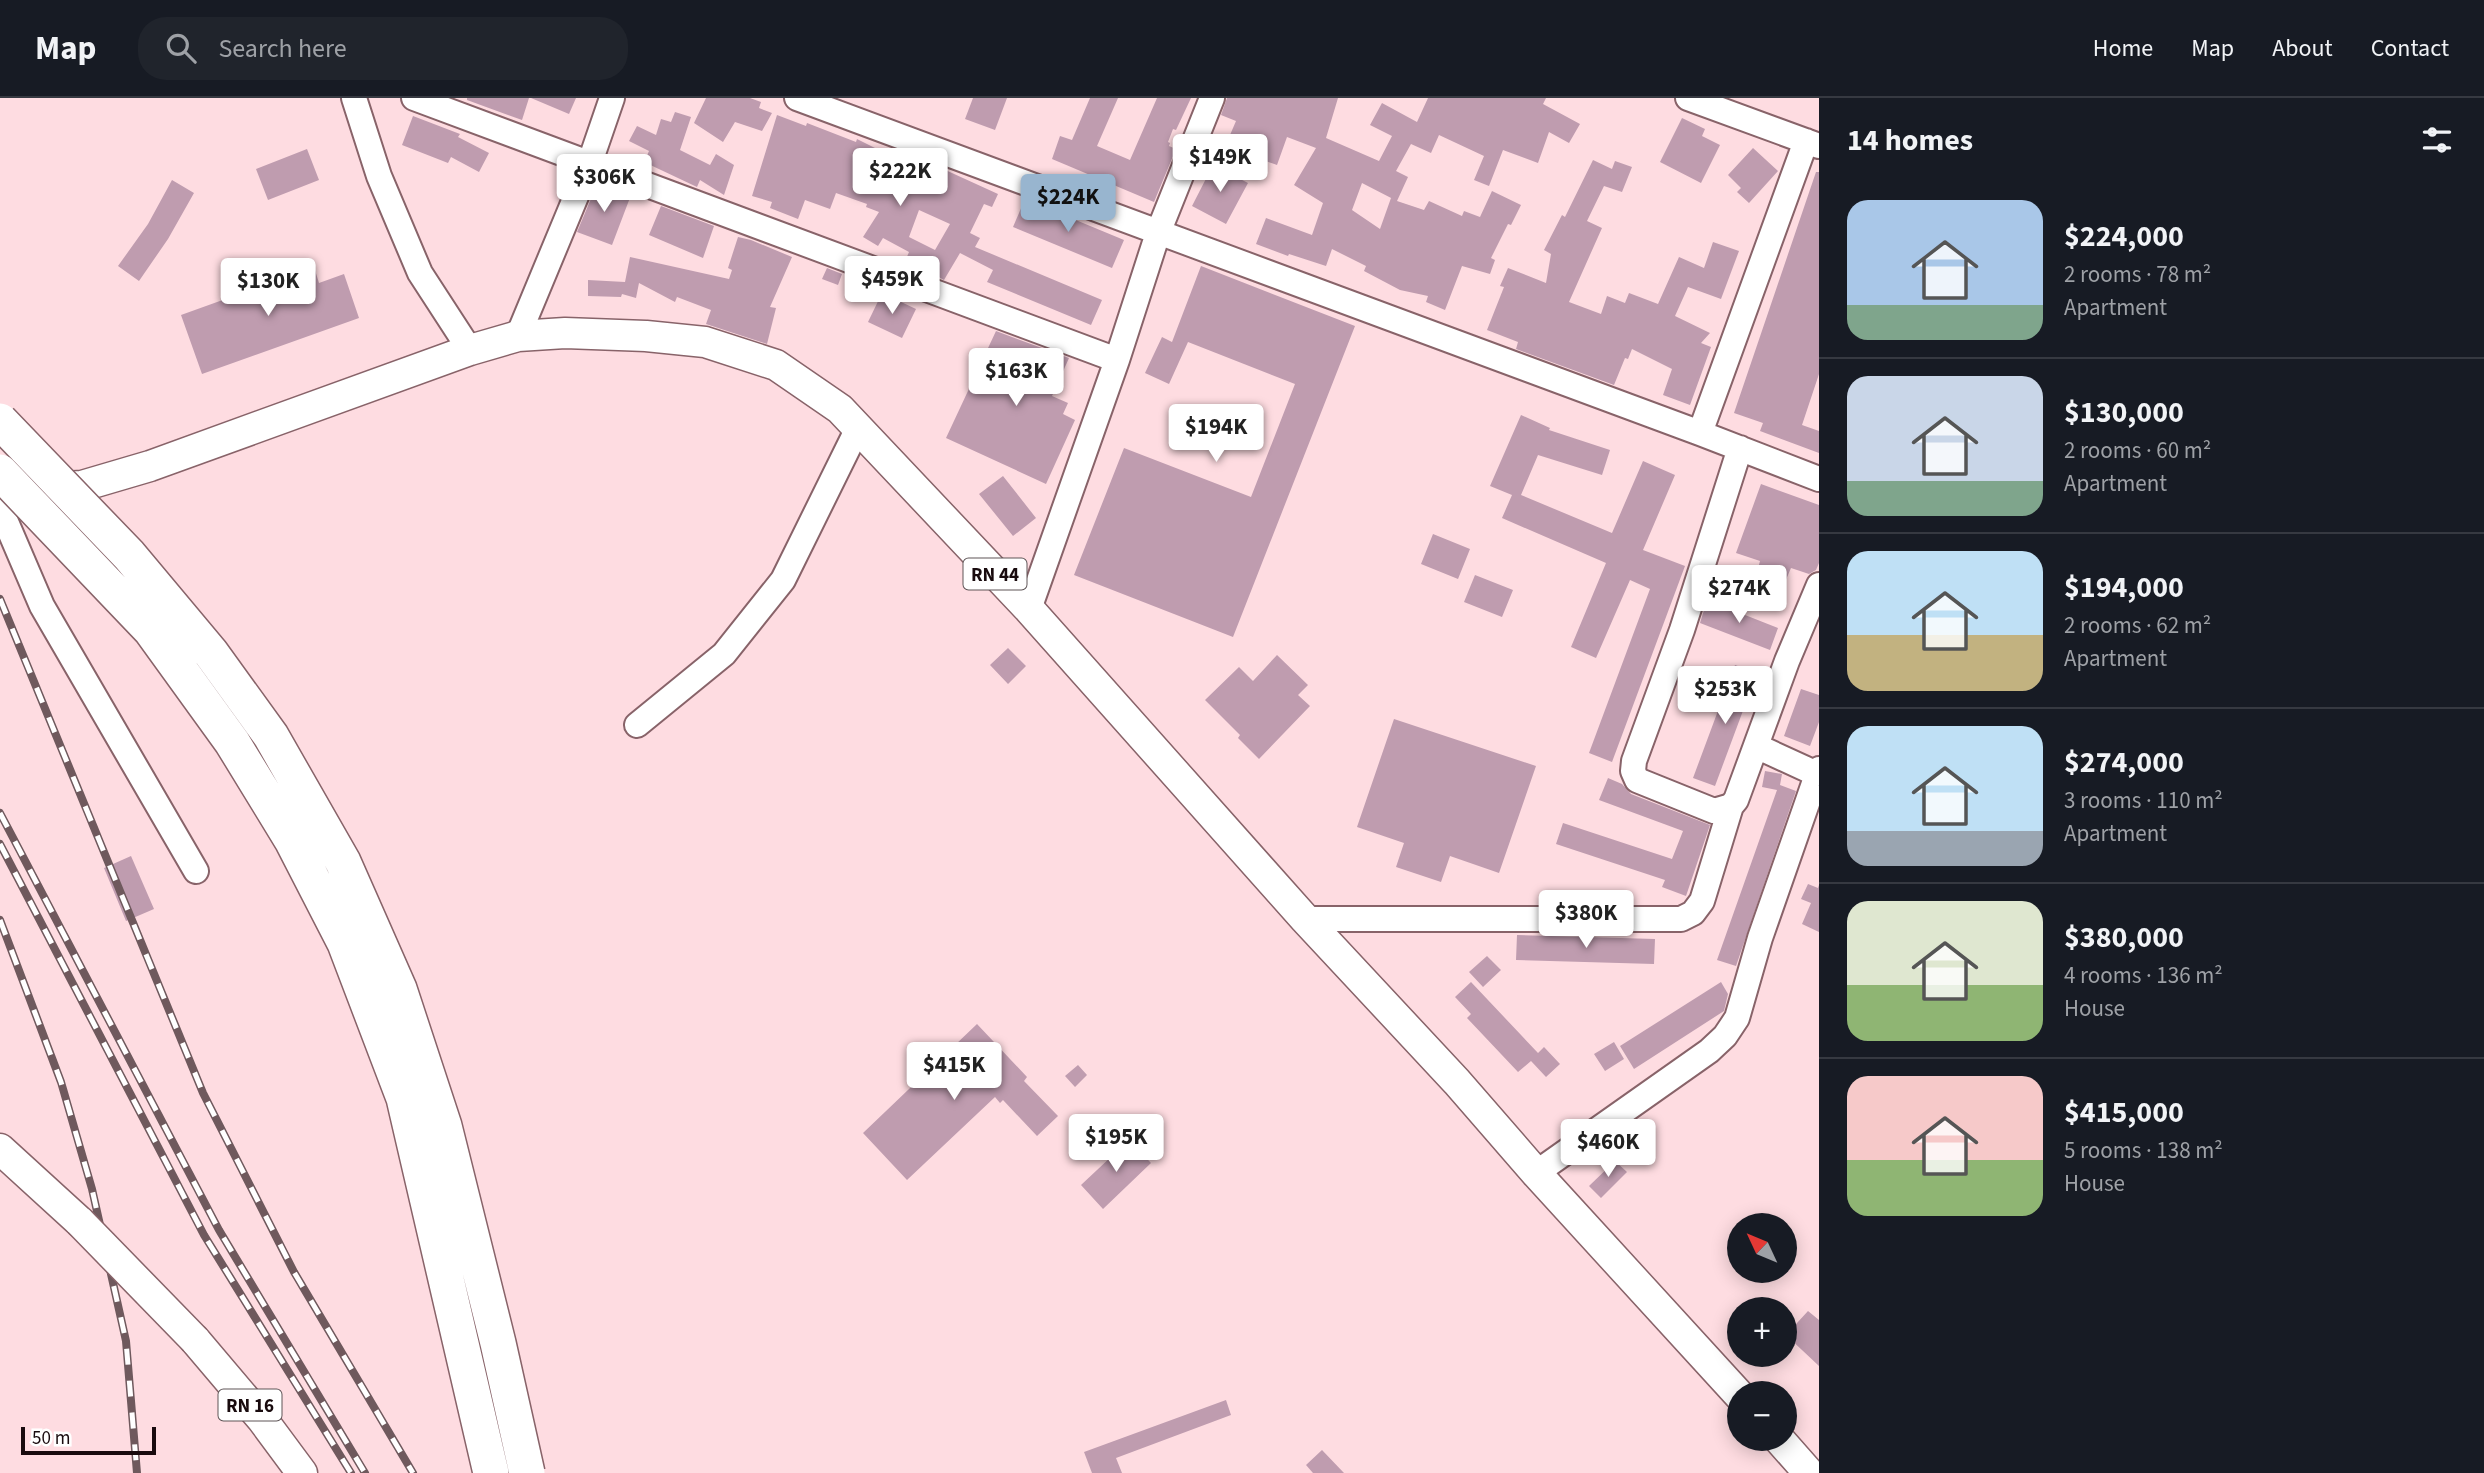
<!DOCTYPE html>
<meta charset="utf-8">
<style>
body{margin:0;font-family:"Source Sans 3",sans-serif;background:#20242c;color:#f1f3f6;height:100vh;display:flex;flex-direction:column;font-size:26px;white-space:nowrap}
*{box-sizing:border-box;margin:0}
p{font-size:23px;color:#9ea1a6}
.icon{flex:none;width:38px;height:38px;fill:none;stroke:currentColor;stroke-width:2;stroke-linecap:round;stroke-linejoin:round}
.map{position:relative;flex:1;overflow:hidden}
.panel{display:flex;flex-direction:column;background:#171b24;width:665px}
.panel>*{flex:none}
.needle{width:46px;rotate:314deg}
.controls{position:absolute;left:1727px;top:1115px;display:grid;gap:14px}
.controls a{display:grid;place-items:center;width:70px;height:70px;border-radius:50%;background:#171b24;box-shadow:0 4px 18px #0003;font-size:35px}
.scale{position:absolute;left:21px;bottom:18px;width:135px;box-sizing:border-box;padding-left:7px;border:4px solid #190b0e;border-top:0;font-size:19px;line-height:24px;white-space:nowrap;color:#190b0e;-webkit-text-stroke:5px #fff;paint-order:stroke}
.price{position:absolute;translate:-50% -60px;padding:0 16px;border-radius:7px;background:#fff;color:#222;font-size:23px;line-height:46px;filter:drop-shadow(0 2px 4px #0008)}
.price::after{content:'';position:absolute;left:50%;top:42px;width:21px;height:16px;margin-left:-10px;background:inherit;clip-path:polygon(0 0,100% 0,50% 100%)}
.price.active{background:#98b5cf;color:#111}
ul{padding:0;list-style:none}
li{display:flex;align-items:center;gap:21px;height:175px;padding:0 28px}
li+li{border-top:2px solid #363941}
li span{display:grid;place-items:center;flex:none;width:196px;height:140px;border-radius:21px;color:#555}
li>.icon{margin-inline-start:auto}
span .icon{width:84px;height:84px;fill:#fffc;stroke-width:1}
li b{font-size:30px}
h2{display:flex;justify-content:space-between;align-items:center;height:84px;padding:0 28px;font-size:30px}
header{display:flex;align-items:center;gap:42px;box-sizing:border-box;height:98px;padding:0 35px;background:#171b24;border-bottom:2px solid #363941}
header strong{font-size:33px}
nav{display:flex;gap:38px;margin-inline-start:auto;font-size:24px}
.search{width:490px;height:63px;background:#20242c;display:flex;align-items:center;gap:18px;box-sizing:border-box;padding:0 24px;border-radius:28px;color:#9ea1a6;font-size:26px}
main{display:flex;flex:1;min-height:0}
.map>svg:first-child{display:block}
.building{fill:#bf9caf;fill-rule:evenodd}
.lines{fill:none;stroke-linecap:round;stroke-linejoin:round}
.minor-casing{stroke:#886369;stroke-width:28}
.major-casing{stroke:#886369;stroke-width:33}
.minor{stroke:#fff;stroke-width:24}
.major{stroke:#fff;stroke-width:30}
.rail-casing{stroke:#6f595d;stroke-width:8}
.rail{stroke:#fff;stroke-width:5;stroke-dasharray:16;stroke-linecap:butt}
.major-bridge-casing{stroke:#886369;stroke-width:33;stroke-linecap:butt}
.highway-bridge-casing{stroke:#886369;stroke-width:38;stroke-linecap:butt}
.major-bridge{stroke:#fff;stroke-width:30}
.highway-bridge{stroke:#fff;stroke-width:35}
.labels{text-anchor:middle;stroke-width:5;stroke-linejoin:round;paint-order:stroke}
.shield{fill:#fff;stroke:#5e5456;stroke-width:2}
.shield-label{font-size:19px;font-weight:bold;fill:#190b0e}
</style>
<header>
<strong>Map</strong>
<div class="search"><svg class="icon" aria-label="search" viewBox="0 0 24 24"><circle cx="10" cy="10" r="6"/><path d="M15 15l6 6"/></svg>Search here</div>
<nav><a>Home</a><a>Map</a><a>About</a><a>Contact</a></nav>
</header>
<main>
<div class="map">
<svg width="1819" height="1375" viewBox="0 0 1819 1375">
<rect width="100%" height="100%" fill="#fedce1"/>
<!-- building -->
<path class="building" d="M 467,0 L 529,0 L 522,22 L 467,2 Z
M 531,0 L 576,0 L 569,16 Z
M 706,0 L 750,0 L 761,4 L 759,10 L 772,15 L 762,33 L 735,24 L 723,44 L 694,25 Z
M 973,0 L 1007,0 L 995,32 L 965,21 Z
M 1090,0 L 1118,0 L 1097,48 L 1130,62 L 1157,0 L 1191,0 L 1176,32 L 1173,31 L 1168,44 L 1170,45 L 1169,48 L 1176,51 L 1154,104 L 1052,61 L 1060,38 L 1072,42 Z
M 1227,0 L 1338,0 L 1326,40 L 1379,63 L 1392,38 L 1370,27 L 1382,5 L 1417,24 L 1428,0 L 1546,0 L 1543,6 L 1580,26 L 1569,45 L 1549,34 L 1538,65 L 1503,52 L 1489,88 L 1474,82 L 1484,58 L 1439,37 L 1431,55 L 1411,46 L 1396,73 L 1408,79 L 1397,103 L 1424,112 L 1429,103 L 1462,118 L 1464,113 L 1480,119 L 1492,93 L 1521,107 L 1511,127 L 1508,126 L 1491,160 L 1495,162 L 1490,176 L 1462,168 L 1445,212 L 1426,204 L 1428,198 L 1400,192 L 1364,173 L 1366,168 L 1332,151 L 1326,168 L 1289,156 L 1288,158 L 1256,146 L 1266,120 L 1312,137 L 1323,105 L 1294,87 L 1316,50 L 1287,39 L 1277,67 L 1254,59 L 1258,48 L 1230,37 L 1236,23 L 1221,17 ZM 1362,85 L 1395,102 L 1391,100 L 1380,131 L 1352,112 Z
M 675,14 L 691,19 L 680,52 L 710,67 L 716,56 L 734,67 L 724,97 L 700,82 L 697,89 L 644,64 L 649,53 L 629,43 L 637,28 L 656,37 L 661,21 L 671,24 Z
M 777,17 L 806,28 L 807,25 L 856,44 L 857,41 L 885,55 L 887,52 L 911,64 L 908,70 L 935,82 L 941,70 L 998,96 L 992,109 L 984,106 L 970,135 L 980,140 L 975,149 L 1102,202 L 1091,227 L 987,184 L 993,172 L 960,155 L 944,182 L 906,161 L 909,154 L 883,140 L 878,148 L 863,139 L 879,114 L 866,109 L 867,106 L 836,95 L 830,111 L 805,102 L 798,121 L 770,110 L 772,104 L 752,98 ZM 919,112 L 950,126 L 935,152 L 909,139 Z
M 413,18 L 460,36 L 458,39 L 489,55 L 479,74 L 451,59 L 448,65 L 402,47 Z
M 1682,20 L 1705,31 L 1702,38 L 1720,47 L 1701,85 L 1660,64 Z
M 1753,50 L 1778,73 L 1749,105 L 1737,94 L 1741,90 L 1728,77 Z
M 307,51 L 319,82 L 268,102 L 256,71 Z
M 1593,62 L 1612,71 L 1615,63 L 1632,69 L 1622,94 L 1604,88 L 1587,123 L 1602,130 L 1569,204 L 1601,216 L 1607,198 L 1625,205 L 1629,195 L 1658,206 L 1679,159 L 1704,170 L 1713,144 L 1739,153 L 1721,201 L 1688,189 L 1675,218 L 1710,235 L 1701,245 L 1711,249 L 1690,307 L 1663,297 L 1672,271 L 1632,251 L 1628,261 L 1625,260 L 1614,287 L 1516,251 L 1518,244 L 1487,232 L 1504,189 L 1500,188 L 1508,170 L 1546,185 L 1551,156 L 1544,152 L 1562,117 L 1565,119 Z
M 1213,67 L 1248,85 L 1226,126 L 1192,108 Z
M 1816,74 L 1819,74 L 1819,276 L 1802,327 L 1819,333 L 1819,355 L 1760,333 L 1763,325 L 1734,315 Z
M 172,82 L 194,95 L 168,141 L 139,183 L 118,168 L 148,126 Z
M 598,84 L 631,97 L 612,147 L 577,134 Z
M 1025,101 L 1124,142 L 1112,170 L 1013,129 Z
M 661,108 L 714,128 L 703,160 L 649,137 Z
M 738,139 L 751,142 L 792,159 L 770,209 L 776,210 L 767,246 L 706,226 L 711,212 L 677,199 L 675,204 L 639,185 L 636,200 L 622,196 L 621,199 L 588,198 L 588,182 L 625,184 L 630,159 L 729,181 L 732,172 L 728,170 Z
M 1201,168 L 1355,228 L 1233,539 L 1074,477 L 1124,350 L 1251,399 L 1295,286 L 1188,244 L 1169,286 L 1145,275 L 1162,239 L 1172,244 Z
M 314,169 L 319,185 L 344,176 L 359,220 L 202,276 L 181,217 Z
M 827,170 L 842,176 L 838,187 L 822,181 Z
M 882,195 L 916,211 L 902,240 L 868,224 Z
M 996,233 L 1069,260 L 1052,298 L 1068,305 L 1063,316 L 1075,322 L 1046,386 L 946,340 Z
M 1521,317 L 1550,330 L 1549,332 L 1610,352 L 1602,377 L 1538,357 L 1521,397 L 1612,435 L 1643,363 L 1675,377 L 1643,452 L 1685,468 L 1612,664 L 1589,655 L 1650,491 L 1630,482 L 1596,560 L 1571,549 L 1606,465 L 1502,420 L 1512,397 L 1490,388 Z
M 1003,378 L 1036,420 L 1013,438 L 979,396 Z
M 1761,386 L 1819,407 L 1819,465 L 1816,472 L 1809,476 L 1791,470 L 1785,484 L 1757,474 L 1760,463 L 1736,455 Z
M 1433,436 L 1470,451 L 1458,481 L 1421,466 Z
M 1475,477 L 1513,492 L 1502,519 L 1464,504 Z
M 1707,502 L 1778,530 L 1770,552 L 1700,525 Z
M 1008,550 L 1026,568 L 1008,586 L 990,567 Z
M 1277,557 L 1308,587 L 1298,597 L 1310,608 L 1259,661 L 1238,640 L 1240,637 L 1205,602 L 1239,569 L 1253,583 Z
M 1735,567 L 1757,575 L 1715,688 L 1693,680 Z
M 1801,591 L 1819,597 L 1819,624 L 1810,648 L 1784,638 Z
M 1394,621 L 1536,668 L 1499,775 L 1450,758 L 1441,784 L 1396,769 L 1404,745 L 1357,729 Z
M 1765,673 L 1782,676 L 1780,687 L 1796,693 L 1736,868 L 1717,862 L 1777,692 L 1762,689 Z
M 1608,680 L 1622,686 L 1631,696 L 1710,727 L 1686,798 L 1662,789 L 1665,782 L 1556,746 L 1563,725 L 1672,761 L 1683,733 L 1599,702 Z
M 131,758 L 154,811 L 126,823 L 104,770 Z
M 1808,786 L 1818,790 L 1819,787 L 1819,834 L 1802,826 L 1811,805 L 1801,801 Z
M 1517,837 L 1655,841 L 1654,866 L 1516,862 Z
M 1487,858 L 1501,872 L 1483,889 L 1469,874 Z
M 1471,884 L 1538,955 L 1544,949 L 1560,966 L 1546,979 L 1531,963 L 1518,974 L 1467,920 L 1471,916 L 1455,899 Z
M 1721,884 L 1728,896 L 1724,913 L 1634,971 L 1620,948 Z
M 977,926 L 1027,979 L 1024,983 L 1058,1018 L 1037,1038 L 1003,1002 L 1000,1005 L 995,999 L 907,1082 L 863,1035 Z
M 1614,944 L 1624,961 L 1605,973 L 1594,956 Z
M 1078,967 L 1087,977 L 1075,989 L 1065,978 Z
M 1129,1042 L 1151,1065 L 1103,1111 L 1081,1087 Z
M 1615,1063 L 1627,1074 L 1601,1100 L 1589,1088 Z
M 1808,1213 L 1819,1222 L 1819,1268 L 1786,1237 Z
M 1226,1302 L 1231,1317 L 1116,1360 L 1122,1375 L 1092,1375 L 1084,1354 Z
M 1322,1352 L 1344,1375 L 1313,1375 L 1306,1367 Z"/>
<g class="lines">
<defs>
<path id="minor" d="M 354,0 L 379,78 L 420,175 L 470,252
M 414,0 L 1117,262
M 797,0 L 1700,335 L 1819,381
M 1688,0 L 1819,48
M 518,238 L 589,67 L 612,0
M 1700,335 L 1806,43
M 1740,350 L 1682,532 L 1634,663 L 1633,673 L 1637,682 L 1714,713 L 1731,708 L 1736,702 L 1787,563 L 1819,487
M 0,410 L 42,508 L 196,773
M 1029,511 L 1117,262 L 1158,135 L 1212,0
M 637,627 L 724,556 L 783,482 L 858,330
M 1756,648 L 1817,676
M 1305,821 L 1681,821 L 1693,815 L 1702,803 L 1731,708
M 1536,1075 L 1709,953 L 1725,938 L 1737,920 L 1760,840 L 1819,671"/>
<path id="major" d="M 46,390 L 82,388 L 150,368 L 470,252 L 518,238 L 565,235 L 646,238 L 705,244 L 776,267 L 840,311 L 1029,511 L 1305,821 L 1457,984 L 1536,1075 L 1740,1298
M 0,1051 L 80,1124
M 195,1242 L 262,1321 L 302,1375
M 1778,1340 L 1809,1375"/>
</defs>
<!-- minor casing -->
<use href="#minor" class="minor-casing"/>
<!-- major casing -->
<use href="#major" class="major-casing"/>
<!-- minor -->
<use href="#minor" class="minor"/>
<!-- major -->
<use href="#major" class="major"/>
<defs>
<path id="rail" d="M 0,501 L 203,995 L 294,1174 L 413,1375
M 0,715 L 219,1132 L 365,1375
M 0,746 L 204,1137 L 351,1375
M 0,822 L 61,984 L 92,1091 L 126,1243 L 137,1375"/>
</defs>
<!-- rail casing -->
<use href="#rail" class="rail-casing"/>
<!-- rail -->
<use href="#rail" class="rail"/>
<defs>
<path id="major-bridge" d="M 80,1124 L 195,1242"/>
<path id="highway-bridge" d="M 0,323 L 129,457 L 211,555 L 271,638 L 343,764 L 399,891 L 444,1028 L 498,1245 L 527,1375
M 0,374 L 151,532 L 232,644 L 292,742 L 345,845 L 404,1000 L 491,1375"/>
</defs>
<!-- major-bridge casing -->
<use href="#major-bridge" class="major-bridge-casing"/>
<!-- highway-bridge casing -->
<use href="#highway-bridge" class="highway-bridge-casing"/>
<!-- major-bridge -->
<use href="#major-bridge" class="major-bridge"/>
<!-- highway-bridge -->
<use href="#highway-bridge" class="highway-bridge"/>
</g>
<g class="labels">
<!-- shield labels -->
<g class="shield">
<rect x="963.5" y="460.5" width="63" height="31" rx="5"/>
<rect x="218.5" y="1291.5" width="63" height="31" rx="5"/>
</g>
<g class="shield-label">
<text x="995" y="483">RN 44</text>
<text x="250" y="1314">RN 16</text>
</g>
</g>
</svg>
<div class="controls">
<a><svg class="needle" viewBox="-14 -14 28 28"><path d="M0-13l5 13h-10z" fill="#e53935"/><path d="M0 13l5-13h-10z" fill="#9ea1a6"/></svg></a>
<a>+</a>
<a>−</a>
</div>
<div class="scale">50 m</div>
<b class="price" style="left:1220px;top:96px">$149K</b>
<b class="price" style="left:900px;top:110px">$222K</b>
<b class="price" style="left:604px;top:116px">$306K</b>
<b class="price active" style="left:1068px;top:136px">$224K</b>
<b class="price" style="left:892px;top:218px">$459K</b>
<b class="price" style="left:268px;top:220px">$130K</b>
<b class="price" style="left:1016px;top:310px">$163K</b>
<b class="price" style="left:1216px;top:366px">$194K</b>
<b class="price" style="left:1739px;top:527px">$274K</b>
<b class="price" style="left:1725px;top:628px">$253K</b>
<b class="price" style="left:1586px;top:852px">$380K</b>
<b class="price" style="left:954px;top:1004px">$415K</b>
<b class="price" style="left:1116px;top:1076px">$195K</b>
<b class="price" style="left:1608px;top:1081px">$460K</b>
</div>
<section class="panel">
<h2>14 homes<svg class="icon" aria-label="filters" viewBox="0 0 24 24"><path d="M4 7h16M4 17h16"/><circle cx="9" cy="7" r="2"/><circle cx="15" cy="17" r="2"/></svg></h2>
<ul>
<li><span style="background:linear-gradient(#a9c7e8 75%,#7fa58c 0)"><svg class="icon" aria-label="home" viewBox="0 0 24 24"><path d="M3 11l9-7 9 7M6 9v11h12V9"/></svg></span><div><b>$224,000</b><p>2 rooms · 78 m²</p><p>Apartment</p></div></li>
<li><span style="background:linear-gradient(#c9d6e8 75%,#7fa58c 0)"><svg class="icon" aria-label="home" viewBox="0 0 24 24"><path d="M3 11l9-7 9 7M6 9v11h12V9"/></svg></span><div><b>$130,000</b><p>2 rooms · 60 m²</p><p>Apartment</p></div></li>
<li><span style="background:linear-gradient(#bfe0f5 60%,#c2b280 0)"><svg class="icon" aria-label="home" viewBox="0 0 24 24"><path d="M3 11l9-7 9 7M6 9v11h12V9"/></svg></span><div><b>$194,000</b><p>2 rooms · 62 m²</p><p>Apartment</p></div></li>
<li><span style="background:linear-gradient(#bfe0f5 75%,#9aa5b1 0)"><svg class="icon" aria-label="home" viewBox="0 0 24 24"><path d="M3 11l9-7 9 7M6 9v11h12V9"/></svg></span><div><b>$274,000</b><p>3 rooms · 110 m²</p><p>Apartment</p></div></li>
<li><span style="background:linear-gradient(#dfe7d0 60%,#8fb573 0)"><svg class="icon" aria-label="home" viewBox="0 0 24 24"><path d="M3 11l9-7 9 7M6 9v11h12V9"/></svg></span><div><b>$380,000</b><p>4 rooms · 136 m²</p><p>House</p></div></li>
<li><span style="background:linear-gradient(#f6c9c9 60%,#8fb573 0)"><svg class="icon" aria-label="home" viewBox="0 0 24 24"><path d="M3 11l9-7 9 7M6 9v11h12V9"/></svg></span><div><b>$415,000</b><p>5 rooms · 138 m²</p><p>House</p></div></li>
</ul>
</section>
</main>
